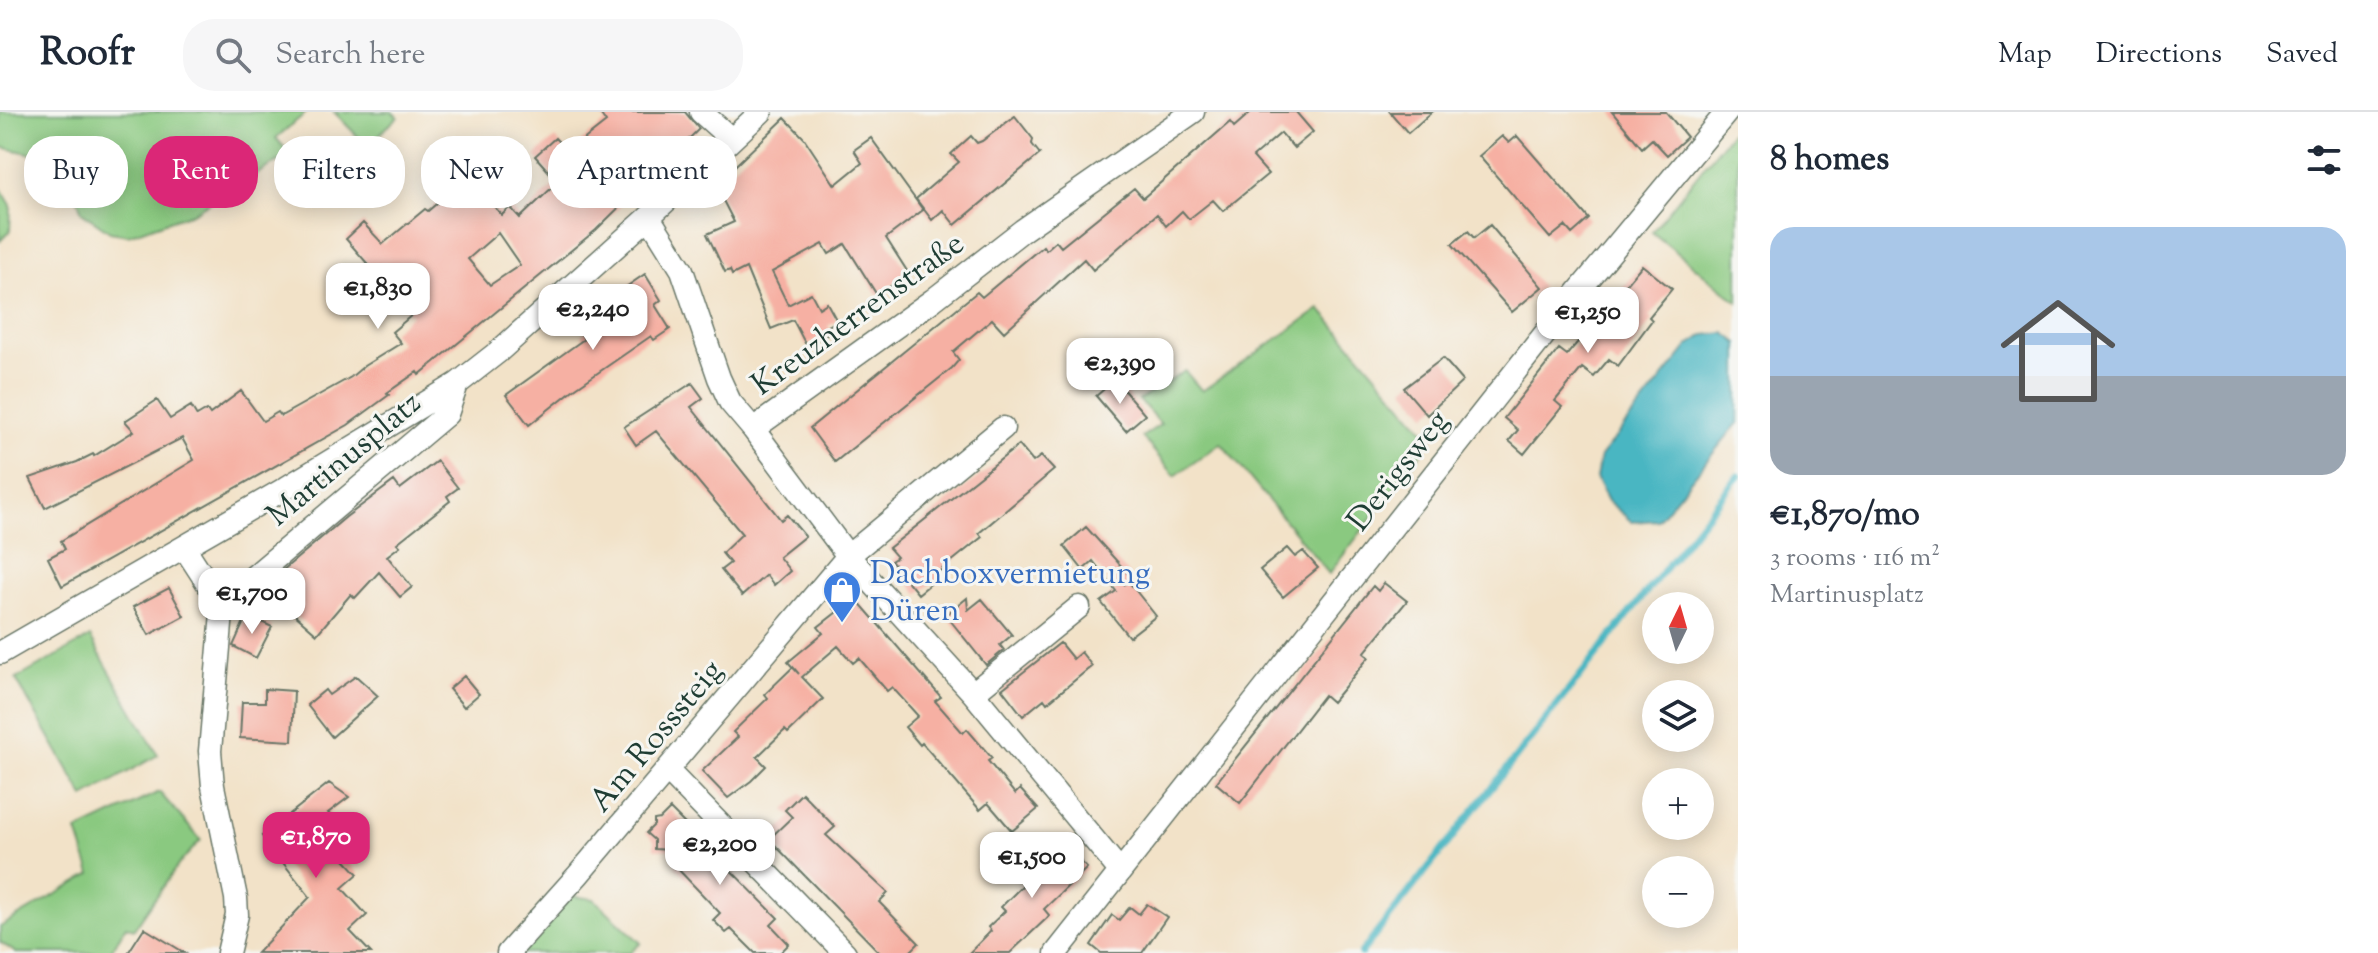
<!DOCTYPE html>
<meta charset="utf-8">
<style>
body{margin:0;font-family:"Sorts Mill Goudy",serif;background:#f6f6f7;color:#1f2937;height:100vh;display:flex;flex-direction:column;font-size:30px;white-space:nowrap}
*{box-sizing:border-box;margin:0}
p{font-size:26px;color:#747a83}
.icon{flex:none;width:44px;height:44px;fill:none;stroke:currentColor;stroke-width:2;stroke-linecap:round;stroke-linejoin:round}
.map{position:relative;flex:1;overflow:hidden}
.drawer{display:flex;flex-direction:column;background:#fff;width:640px}
.drawer>*{flex:none}
.banner{position:absolute;left:24px;top:24px;width:760px;height:72px;display:flex;gap:16px}
.needle{width:52px;rotate:5deg}
.tools{position:absolute;left:1642px;top:480px;display:grid;gap:16px}
.tools a{display:grid;place-items:center;width:72px;height:72px;border-radius:50%;background:#fff;box-shadow:0 4px 20px #0003;font-size:40px}
.price{position:absolute;translate:-50% -68px;padding:0 18px;border-radius:16px;background:#fff;color:#222;font-size:26px;line-height:52px;filter:drop-shadow(0 2px 4px #0008)}
.price::after{content:'';position:absolute;left:50%;top:48px;width:24px;height:18px;margin-left:-12px;background:inherit;clip-path:polygon(0 0,100% 0,50% 100%)}
.price.selected{background:#db2777;color:#fff}
ul{padding:0;list-style:none}
li{display:grid;align-content:center;gap:16px;height:424px;padding:0 32px}
li span{display:grid;place-items:center;height:248px;border-radius:24px;color:#555}
li>.icon{margin-inline-start:auto}
span .icon{width:144px;height:144px;fill:#fffc;stroke-width:1}
li b{font-size:34px}
h2{display:flex;justify-content:space-between;align-items:center;height:96px;padding:0 32px;font-size:34px}
.tag{padding:0 28px;border-radius:32px;background:#fff;box-shadow:0 4px 20px #0003;font-size:28px;line-height:72px}
.tag.selected{background:#db2777;color:#fff}
header{display:flex;align-items:center;gap:48px;box-sizing:border-box;height:112px;padding:0 40px;background:#fff;border-bottom:2px solid #e0e1e3}
header strong{font-size:38px}
nav{display:flex;gap:44px;margin-inline-start:auto;font-size:28px}
.search{width:560px;height:72px;background:#f6f6f7;display:flex;align-items:center;gap:20px;box-sizing:border-box;padding:0 28px;border-radius:32px;color:#747a83;font-size:30px}
main{display:flex;flex:1;min-height:0}
.map>svg:first-child{display:block}
.green{fill:#8ac980;stroke:#54835a;stroke-width:2}
.water{fill:#48b6c2;stroke:#347a7b;stroke-width:2}
.lines{fill:none;stroke-linecap:round;stroke-linejoin:round}
.stream{stroke:#48b6c2;stroke-width:7}
.building{fill:#f6b0a3;fill-rule:evenodd}
.minor-casing{stroke:#697768;stroke-width:25}
.minor{stroke:#fff;stroke-width:22}
.labels{text-anchor:middle;stroke-width:6;stroke-linejoin:round;paint-order:stroke}
.street-label{font-size:32px;fill:#1f3d34;stroke:#f6f6f2}
.shop-label{font-size:32px;fill:#366cbe;stroke:#f6f6f2;text-anchor:start}
</style>
<header>
<strong>Roofr</strong>
<div class="search"><svg class="icon" aria-label="search" viewBox="0 0 24 24"><circle cx="10" cy="10" r="6"/><path d="M15 15l6 6"/></svg>Search here</div>
<nav><a>Map</a><a>Directions</a><a>Saved</a></nav>
</header>
<main>
<div class="map">
<svg width="1738" height="841" viewBox="0 0 1738 841">
<rect width="100%" height="100%" fill="#f6f6f2"/>
<filter id="ink" filterUnits="userSpaceOnUse"><feTurbulence type="fractalNoise" baseFrequency=".0125" numOctaves="2"/><feDisplacementMap in="SourceGraphic" scale="16" xChannelSelector="R" yChannelSelector="G"/><feConvolveMatrix kernelMatrix="1 2 1 2 8 2 1 2 1" color-interpolation-filters="sRGB"/></filter>
<filter id="wash" filterUnits="userSpaceOnUse"><feTurbulence type="fractalNoise" baseFrequency=".006" numOctaves="4" result="noise"/><feDisplacementMap in="SourceGraphic" scale="32" xChannelSelector="R" yChannelSelector="G"/><feGaussianBlur stdDeviation="1.8" result="paint"/><feColorMatrix in="noise" values="0 0 0 0 0 0 0 0 0 0 0 0 0 0 0 0 0 1.4 0 .05"/><feComposite in="paint" operator="in"/></filter>
<g filter="url(#wash)">
<rect width="100%" height="100%" fill="#f2e2c8"/>
<!-- green -->
<path class="green" d="M 0,0 L 307,0 L 276,26 L 290,42 L 192,101 L 128,123 L 110,120 L 82,100 L 70,66 L 52,46 L 0,35 Z
M 334,0 L 392,0 L 398,5 L 367,34 Z
M 1738,12 L 1738,190 L 1652,120 Z
M 0,75 L 11,93 L 10,119 L 0,129 Z
M 1320,197 L 1432,327 L 1329,462 L 1221,331 L 1175,364 L 1142,325 L 1161,312 L 1139,288 L 1185,259 L 1202,279 Z
M 90,525 L 158,643 L 84,685 L 16,567 Z
M 159,680 L 201,728 L 179,752 L 134,817 L 126,814 L 110,841 L 16,841 L 0,830 L 0,815 L 91,762 L 77,719 Z
M 572,784 L 594,787 L 641,831 L 630,841 L 514,841 Z"/>
<!-- water -->
<path class="water" d="M 1725,221 L 1738,231 L 1738,311 L 1658,408 L 1632,410 L 1608,389 L 1596,366 L 1600,345 L 1689,233 L 1704,223 Z"/>
<g class="lines">
<!-- stream -->
<path class="stream" d="M 1361,841 L 1738,364"/>
</g>
<g id="blocks">
<!-- building -->
<path class="building" d="M 599,0 L 685,0 L 699,17 L 596,118 L 419,263 L 417,260 L 387,281 L 389,283 L 348,313 L 62,474 L 48,446 L 65,437 L 61,429 L 194,348 L 182,326 L 45,396 L 30,366 L 77,350 L 93,342 L 94,344 L 134,319 L 125,309 L 157,288 L 170,307 L 191,294 L 197,304 L 207,298 L 210,302 L 241,279 L 263,309 L 278,300 L 281,304 L 351,265 L 364,254 L 401,231 L 392,220 L 412,203 L 346,127 L 363,111 L 383,132 L 425,97 L 428,99 L 457,74 L 462,81 L 473,72 L 502,103 L 510,95 L 520,106 L 558,70 L 535,44 L 555,26 L 568,40 L 606,10 ZM 498,121 L 520,153 L 490,173 L 468,147 Z
M 1251,0 L 1296,0 L 1313,20 L 1294,36 L 1281,21 L 1253,45 L 1268,62 L 1223,99 L 1213,88 L 1189,107 L 1182,99 L 1166,114 L 1157,102 L 1093,158 L 1084,147 L 1004,220 L 992,207 L 953,240 L 959,248 L 952,256 L 835,350 L 810,316 L 977,180 L 982,185 L 1043,134 L 1046,138 L 1056,129 L 1061,135 L 1134,76 L 1143,86 L 1230,10 L 1234,15 Z
M 1390,0 L 1432,0 L 1408,21 Z
M 1612,0 L 1666,0 L 1687,25 L 1667,43 L 1652,27 L 1642,36 Z
M 1015,4 L 1033,27 L 1032,32 L 1040,42 L 955,113 L 943,98 L 932,108 L 916,87 L 959,50 L 951,42 L 971,24 L 977,31 L 982,29 Z
M 785,6 L 804,26 L 835,73 L 862,51 L 854,38 L 871,26 L 923,98 L 886,126 L 909,162 L 877,183 L 845,132 L 829,142 L 823,132 L 772,160 L 788,193 L 811,181 L 819,196 L 827,191 L 837,209 L 828,214 L 832,220 L 806,233 L 793,208 L 771,217 L 746,156 L 732,163 L 730,158 L 725,160 L 707,122 L 734,110 L 715,73 Z
M 1502,24 L 1509,31 L 1517,24 L 1589,107 L 1572,122 L 1565,114 L 1550,126 L 1479,44 Z
M 1490,113 L 1542,175 L 1512,200 L 1452,132 L 1468,119 L 1474,126 Z
M 1642,153 L 1672,177 L 1649,205 L 1652,208 L 1618,254 L 1609,247 L 1594,265 L 1582,256 L 1555,289 L 1562,295 L 1524,342 L 1509,329 L 1518,318 L 1504,306 L 1559,237 L 1567,243 Z
M 645,162 L 661,188 L 655,193 L 670,217 L 654,228 L 651,224 L 573,278 L 529,313 L 506,283 L 584,227 L 582,223 L 633,186 L 626,175 Z
M 1443,246 L 1463,269 L 1427,303 L 1404,276 Z
M 1115,268 L 1145,303 L 1126,319 L 1096,284 Z
M 692,271 L 703,286 L 691,295 L 781,408 L 787,403 L 805,424 L 779,445 L 790,459 L 774,473 L 766,463 L 742,484 L 721,458 L 730,451 L 722,441 L 742,422 L 656,319 L 636,333 L 624,315 Z
M 1019,333 L 1033,350 L 1041,344 L 1054,358 L 979,421 L 982,425 L 936,462 L 939,465 L 918,482 L 891,449 L 897,445 L 889,436 Z
M 437,349 L 458,376 L 447,384 L 450,389 L 397,431 L 400,434 L 387,444 L 412,475 L 400,485 L 379,460 L 355,486 L 351,482 L 317,522 L 263,475 L 346,405 L 394,369 L 400,377 Z
M 1086,415 L 1132,466 L 1124,473 L 1128,469 L 1156,504 L 1129,525 L 1101,490 L 1116,479 L 1093,449 L 1083,458 L 1064,434 Z
M 1287,436 L 1295,445 L 1303,439 L 1318,456 L 1283,485 L 1260,458 Z
M 1384,471 L 1407,489 L 1364,541 L 1369,545 L 1347,572 L 1332,590 L 1324,583 L 1240,691 L 1216,671 L 1373,474 L 1378,479 Z
M 169,476 L 184,504 L 149,523 L 133,495 Z
M 851,481 L 941,585 L 935,589 L 963,621 L 967,617 L 992,646 L 988,649 L 1015,682 L 1020,677 L 1038,697 L 1012,719 L 988,691 L 980,698 L 922,631 L 920,633 L 905,615 L 918,604 L 892,575 L 887,579 L 859,546 L 853,551 L 838,534 L 802,565 L 823,587 L 788,621 L 785,618 L 757,645 L 766,654 L 751,669 L 728,686 L 702,659 L 738,625 L 733,620 L 768,586 L 765,582 L 793,555 L 799,562 L 788,550 L 823,521 L 818,515 L 837,500 L 834,496 Z
M 967,486 L 968,498 L 982,487 L 1012,523 L 1000,533 L 1004,538 L 986,553 L 946,503 Z
M 247,503 L 272,515 L 256,546 L 233,534 Z
M 1060,531 L 1073,547 L 1081,540 L 1092,554 L 1047,591 L 1044,587 L 1023,604 L 1002,577 Z
M 356,564 L 378,584 L 332,625 L 307,593 L 325,578 L 329,583 Z
M 464,564 L 479,582 L 464,595 L 449,577 Z
M 265,577 L 294,579 L 292,629 L 240,626 L 242,590 L 265,590 Z
M 329,671 L 349,685 L 328,701 L 344,719 L 335,727 L 340,732 L 334,736 L 358,762 L 342,776 L 367,803 L 350,819 L 371,841 L 257,841 L 310,785 L 262,724 Z
M 802,681 L 835,715 L 826,723 L 888,781 L 879,790 L 919,831 L 909,841 L 880,841 L 769,727 L 792,705 L 785,698 Z
M 670,697 L 778,806 L 771,813 L 789,832 L 780,841 L 755,841 L 731,817 L 726,821 L 713,808 L 720,801 L 675,754 L 691,739 L 654,737 L 654,728 L 646,721 L 654,713 L 654,708 L 660,707 Z
M 1054,729 L 1061,729 L 1087,756 L 1044,797 L 1049,803 L 1047,806 L 1010,841 L 969,841 L 991,819 L 988,815 L 1005,799 L 1001,795 L 1041,755 L 1035,748 Z
M 1147,792 L 1167,805 L 1142,841 L 1101,841 L 1091,833 L 1112,803 L 1119,808 L 1130,795 L 1139,802 Z
M 144,816 L 185,841 L 128,841 Z"/>
</g>
</g>
<g filter="url(#ink)">
<use href="#blocks" fill-opacity="0" stroke="#697768" stroke-width="2"/>
<g class="lines">
<defs>
<path id="minor" d="M 701,0 L 731,27
M 649,105 L 682,158 L 719,266 L 730,290 L 753,317 L 933,188 L 1023,118 L 1193,0
M 753,317 L 848,444 L 973,581 L 1120,759
M 184,435 L 221,492 L 222,501 L 210,639 L 213,674 L 236,786 L 237,803 L 228,841
M 221,492 L 447,302 L 457,272
M 0,541 L 286,376 L 457,272 L 498,240 L 649,105 L 761,0
M 973,581 L 1079,495
M 667,658 L 845,841
M 508,841 L 578,763 L 848,444 L 1003,316
M 1056,841 L 1578,180 L 1727,0"/>
</defs>
<!-- minor casing -->
<use href="#minor" class="minor-casing"/>
<!-- minor -->
<use href="#minor" class="minor"/>
</g>
</g>
<!-- icons -->
<defs>
<symbol id="shop-pin" viewBox="-11 -11 22 30"><path d="M0 17L-7.5 6A9.5 9.5 0 1 1 7.5 6Z" fill="#3f7fe0" stroke="#f6f6f2"/><path d="M-5-2.5h2.3a2.7 3.5 0 0 1 5.4 0H5L5.5 6h-11ZM-1.5-2.5h3a1.5 2.3 0 0 0-3 0Z" fill="#fff"/></symbol>
</defs>
<g fill-rule="evenodd">
<use href="#shop-pin" x="820" y="456" width="44" height="60"/>
</g>
<g class="labels">
<!-- street labels -->
<g class="street-label">
<text transform="translate(857 201) rotate(-36)" y="11">Kreuzherrenstraße</text>
<text transform="translate(343 346) rotate(-40)" y="11">Martinusplatz</text>
<text transform="translate(1397 358) rotate(-52)" y="11">Derigsweg</text>
<text transform="translate(655 623) rotate(-50)" y="11">Am Rosssteig</text>
</g>
<!-- shop labels -->
<g class="shop-label">
<text x="870" y="471">Dachboxvermietung<tspan x="870" dy="37">Düren</tspan></text>
</g>
</g>
</svg>
<div class="tools">
<a><svg class="needle" viewBox="-14 -14 28 28"><path d="M0-13l5 13h-10z" fill="#e53935"/><path d="M0 13l5-13h-10z" fill="#747a83"/></svg></a>
<a><svg class="icon" aria-label="layers" viewBox="0 0 24 24"><path d="M12 4l9 5-9 5-9-5zM3 14l9 5 9-5"/></svg></a>
<a>+</a>
<a>−</a>
</div>
<b class="price" style="left:378px;top:219px">€1,830</b>
<b class="price" style="left:593px;top:240px">€2,240</b>
<b class="price" style="left:1588px;top:243px">€1,250</b>
<b class="price" style="left:1120px;top:294px">€2,390</b>
<b class="price" style="left:252px;top:524px">€1,700</b>
<b class="price selected" style="left:316px;top:768px">€1,870</b>
<b class="price" style="left:720px;top:775px">€2,200</b>
<b class="price" style="left:1032px;top:788px">€1,500</b>
<div class="banner">
<a class="tag">Buy</a>
<a class="tag selected">Rent</a>
<a class="tag">Filters</a>
<a class="tag">New</a>
<a class="tag">Apartment</a>
</div>
</div>
<section class="drawer">
<h2>8 homes<svg class="icon" aria-label="filters" viewBox="0 0 24 24"><path d="M4 7h16M4 17h16"/><circle cx="9" cy="7" r="2"/><circle cx="15" cy="17" r="2"/></svg></h2>
<ul>
<li><span style="background:linear-gradient(#a9c7e8 60%,#9aa5b1 0)"><svg class="icon" aria-label="home" viewBox="0 0 24 24"><path d="M3 11l9-7 9 7M6 9v11h12V9"/></svg></span><div><b>€1,870/mo</b><p>3 rooms · 116 m²</p><p>Martinusplatz</p></div></li>
</ul>
</section>
</main>
